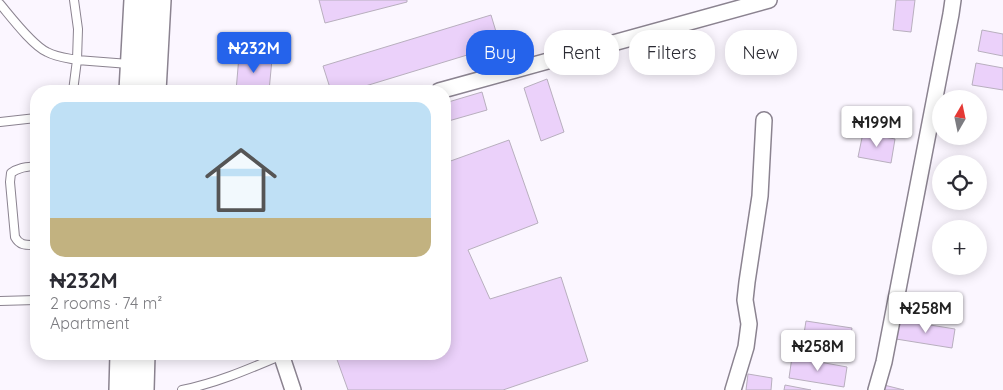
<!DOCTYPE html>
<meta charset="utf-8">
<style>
body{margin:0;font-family:Quicksand,sans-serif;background:#f2f2f3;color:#2b2b33;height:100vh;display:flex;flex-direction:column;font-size:19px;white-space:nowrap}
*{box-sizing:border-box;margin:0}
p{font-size:16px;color:#7c7c81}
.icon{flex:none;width:28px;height:28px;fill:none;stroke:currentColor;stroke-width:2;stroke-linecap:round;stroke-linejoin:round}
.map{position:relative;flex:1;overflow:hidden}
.drawer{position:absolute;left:30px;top:85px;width:421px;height:275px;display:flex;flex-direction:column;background:#fff;border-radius:20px;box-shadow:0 2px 12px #0003}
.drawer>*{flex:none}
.hud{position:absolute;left:466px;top:30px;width:461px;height:45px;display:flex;gap:10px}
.needle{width:32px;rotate:9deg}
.buttons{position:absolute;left:932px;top:90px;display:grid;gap:10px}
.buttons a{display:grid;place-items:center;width:55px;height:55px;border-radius:50%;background:#fff;box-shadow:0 2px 12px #0003;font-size:25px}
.price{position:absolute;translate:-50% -42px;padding:0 11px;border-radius:5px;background:#fff;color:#222;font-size:16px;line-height:32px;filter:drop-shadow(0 1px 2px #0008)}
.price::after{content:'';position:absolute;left:50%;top:30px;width:15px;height:11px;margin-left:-8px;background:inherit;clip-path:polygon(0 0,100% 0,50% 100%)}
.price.current{background:#2563eb;color:#fff}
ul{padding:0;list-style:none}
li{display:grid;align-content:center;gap:10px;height:265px;padding:0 20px}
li+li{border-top:1px solid #e1e1e2}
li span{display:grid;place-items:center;height:155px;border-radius:15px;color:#555}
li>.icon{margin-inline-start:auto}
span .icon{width:90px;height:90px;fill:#fffc;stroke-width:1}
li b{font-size:21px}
.tag{padding:0 18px;border-radius:20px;background:#fff;box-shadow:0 2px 12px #0003;font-size:18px;line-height:45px}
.tag.current{background:#2563eb;color:#fff}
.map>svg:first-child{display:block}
.building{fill:#ebd1fa;stroke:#b8afbe}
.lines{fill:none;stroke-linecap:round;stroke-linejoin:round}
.service-casing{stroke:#8b8390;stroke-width:10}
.minor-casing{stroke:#8b8390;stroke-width:18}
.trunk-casing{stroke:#8b8390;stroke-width:28}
.service{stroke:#fff;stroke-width:8}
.minor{stroke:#fff;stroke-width:15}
.trunk{stroke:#fff;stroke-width:25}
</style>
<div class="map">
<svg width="1003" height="390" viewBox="0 0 1003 390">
<rect width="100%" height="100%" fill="#fbf6ff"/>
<!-- building -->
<path class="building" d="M 319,0 L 407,0 L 407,2 L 325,23 Z
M 896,0 L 915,0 L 911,32 L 893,30 Z
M 491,15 L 500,45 L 349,91 L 331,91 L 323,66 Z
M 982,30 L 1003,34 L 1003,56 L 978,51 Z
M 239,56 L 272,59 L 269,91 L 236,91 Z
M 976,63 L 1003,68 L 1003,90 L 972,85 Z
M 547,79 L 564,132 L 541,141 L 524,88 Z
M 482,92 L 487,110 L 445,122 L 445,103 Z
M 863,133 L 895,139 L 891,163 L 858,157 Z
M 509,140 L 538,223 L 468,250 L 490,299 L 561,277 L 588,361 L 503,390 L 348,390 L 335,354 L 445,354 L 445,163 Z
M 899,320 L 955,329 L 952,348 L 896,339 Z
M 806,321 L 852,328 L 848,353 L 802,346 Z
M 792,357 L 847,367 L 844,387 L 789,378 Z
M 748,374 L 772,378 L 771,390 L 746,390 Z
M 880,384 L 904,390 L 879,390 Z
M 785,385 L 811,390 L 784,390 Z"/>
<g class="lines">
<defs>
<path id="service" d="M 74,0 L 78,29 L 77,60 L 129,64
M 0,4 C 11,17 32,45 47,52 C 56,57 67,58 77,60 L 73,91
M 0,122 L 36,118
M 36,166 C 27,167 19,167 11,173 L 10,182 L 15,237 C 20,246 26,245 36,245
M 0,301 L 36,300
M 182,390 C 217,383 249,369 282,355"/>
<path id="minor" d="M 439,91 L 769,0
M 281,354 L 293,390
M 733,390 L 746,347 L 749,324 L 745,300 L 747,282 L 760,196 L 764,120
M 876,390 L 884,362 L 951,14 L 953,0"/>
<path id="trunk" d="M 132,91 L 137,0
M 153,91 L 158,0
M 122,390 L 123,354
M 141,390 L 142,354"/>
</defs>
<!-- service casing -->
<use href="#service" class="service-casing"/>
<!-- minor casing -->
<use href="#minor" class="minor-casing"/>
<!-- trunk casing -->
<use href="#trunk" class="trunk-casing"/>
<!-- service -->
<use href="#service" class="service"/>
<!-- minor -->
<use href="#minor" class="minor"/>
<!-- trunk -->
<use href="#trunk" class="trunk"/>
</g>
</svg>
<div class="buttons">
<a><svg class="needle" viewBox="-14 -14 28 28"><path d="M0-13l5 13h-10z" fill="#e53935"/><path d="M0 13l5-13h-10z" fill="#7c7c81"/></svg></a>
<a><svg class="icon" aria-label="locate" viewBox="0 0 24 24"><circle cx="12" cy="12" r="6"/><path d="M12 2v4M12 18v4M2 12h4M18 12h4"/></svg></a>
<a>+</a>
</div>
<b class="price current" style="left:254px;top:74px">₦232M</b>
<b class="price" style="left:877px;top:148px">₦199M</b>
<b class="price" style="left:926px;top:334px">₦258M</b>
<b class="price" style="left:818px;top:372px">₦258M</b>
<div class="hud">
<a class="tag current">Buy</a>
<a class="tag">Rent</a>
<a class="tag">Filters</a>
<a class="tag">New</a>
</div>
<section class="drawer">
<ul>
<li><span style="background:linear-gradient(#bfe0f5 75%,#c2b280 0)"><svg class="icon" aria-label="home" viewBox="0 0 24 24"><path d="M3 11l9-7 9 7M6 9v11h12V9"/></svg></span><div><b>₦232M</b><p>2 rooms · 74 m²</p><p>Apartment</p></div></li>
</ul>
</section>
</div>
